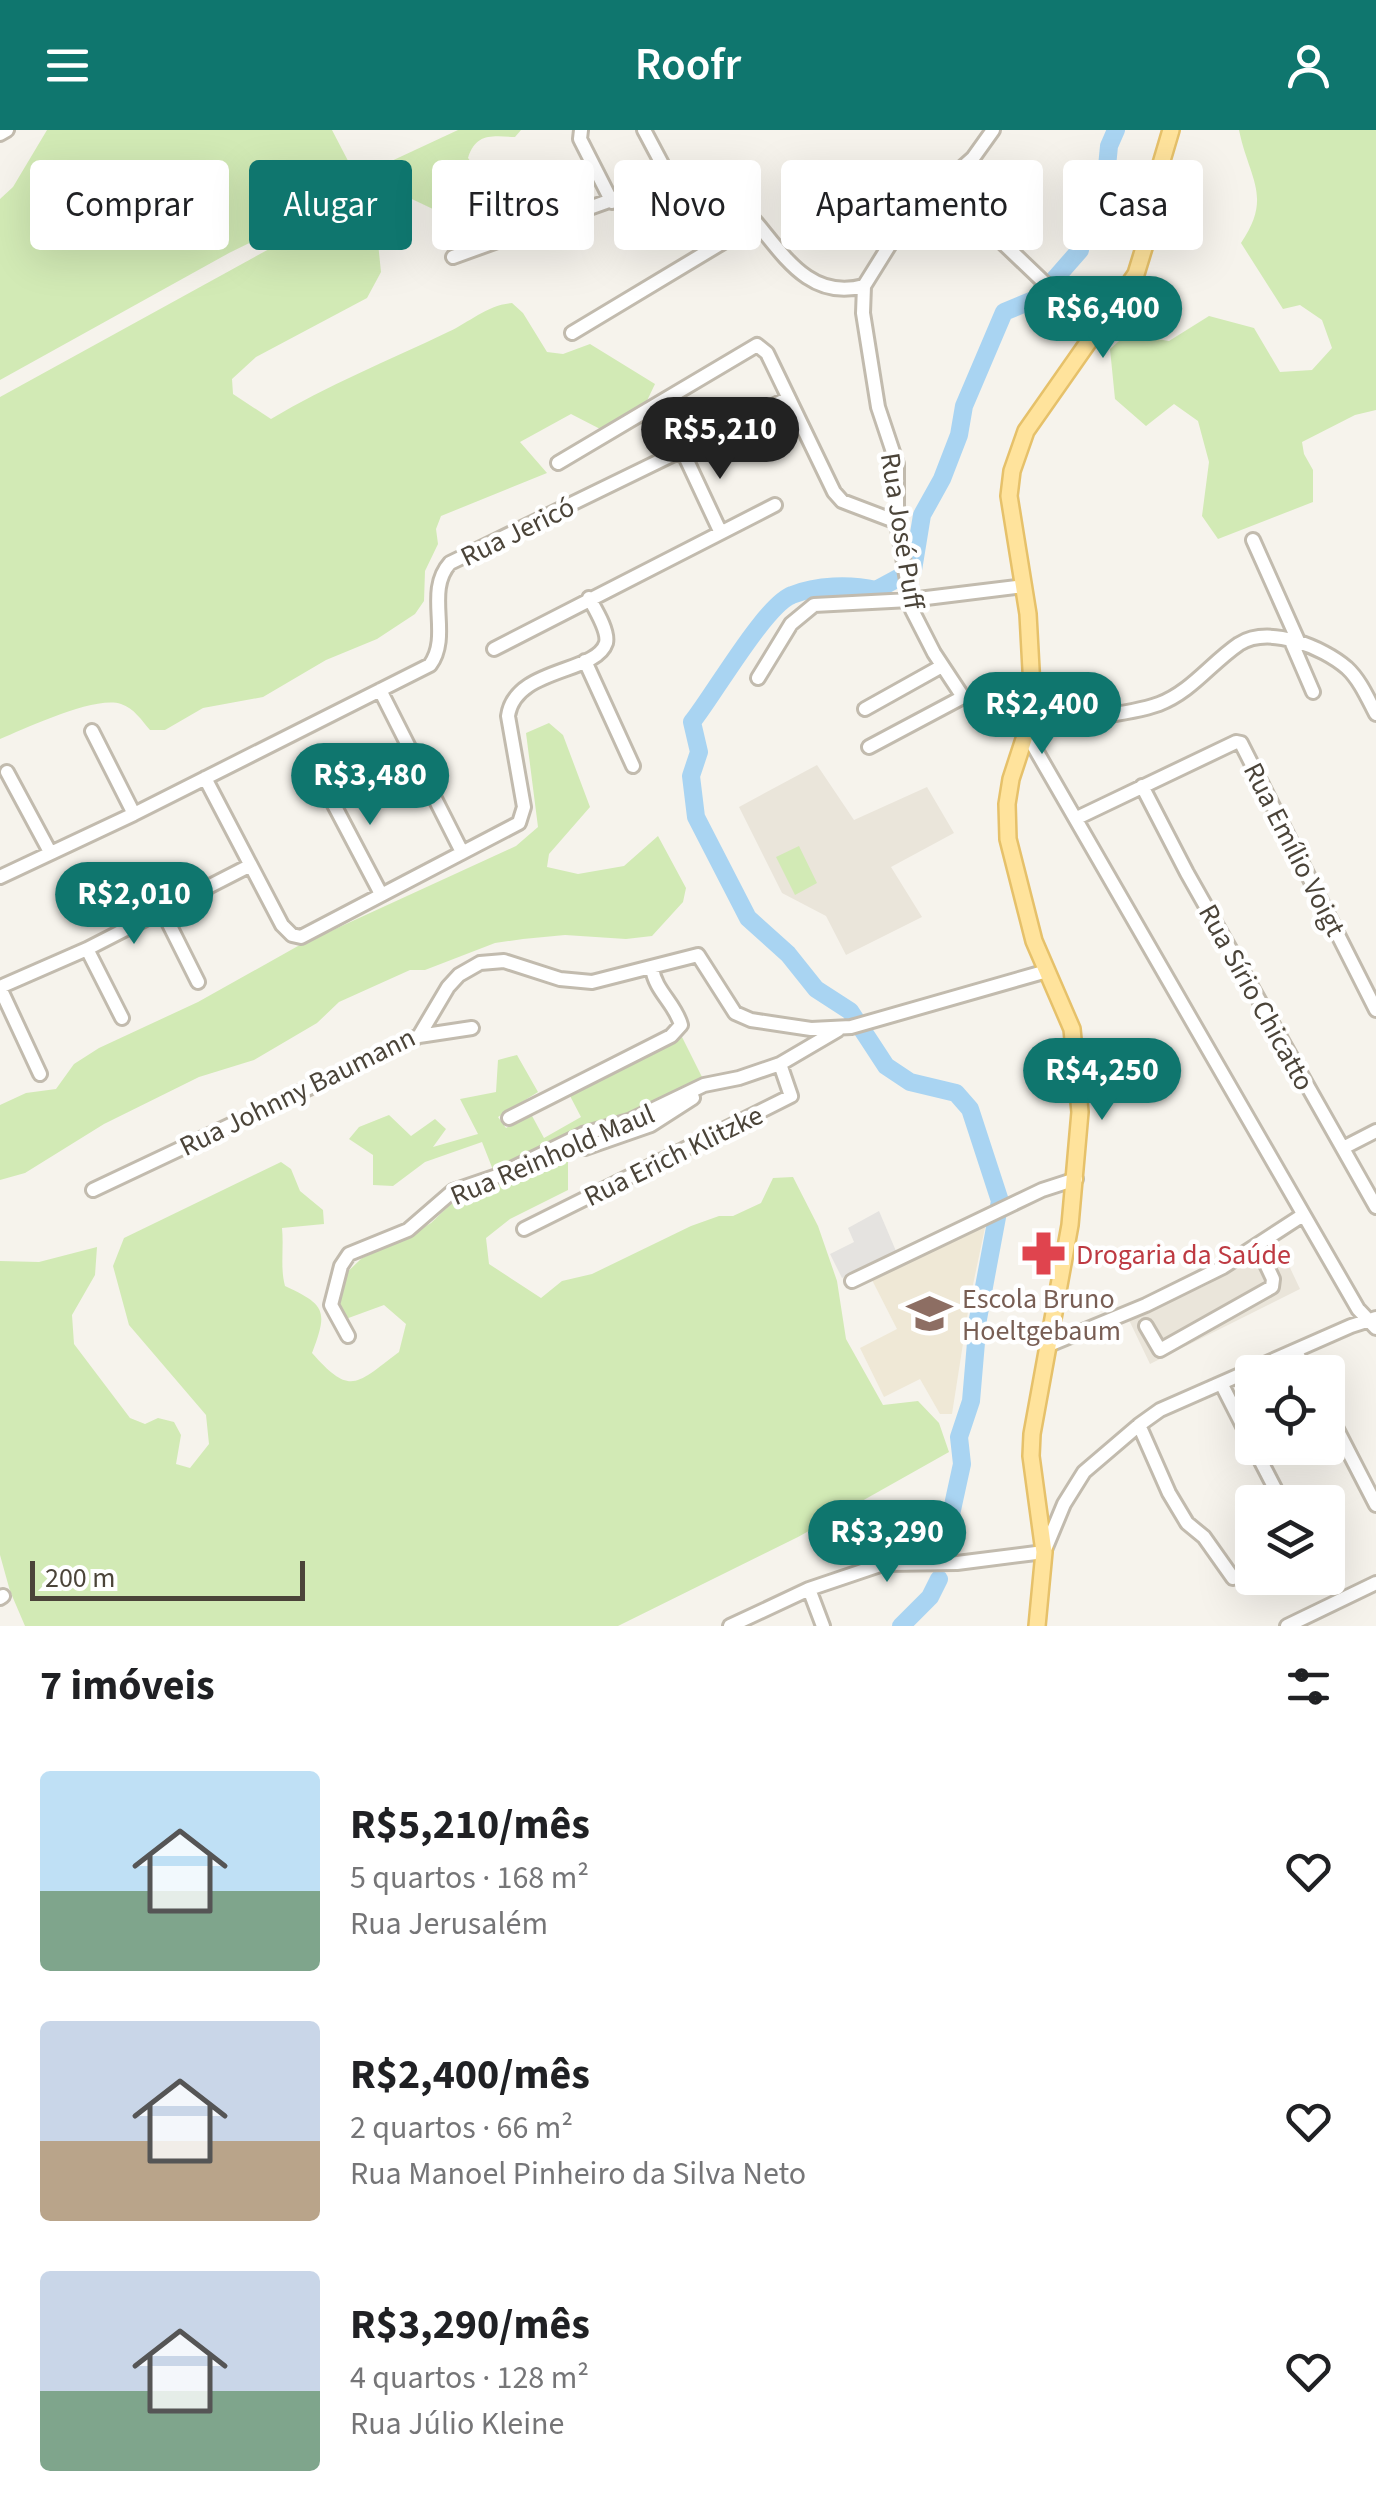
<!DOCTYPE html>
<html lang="pt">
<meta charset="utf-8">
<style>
body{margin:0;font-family:"Source Sans 3",sans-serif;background:#f6f6f6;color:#202124;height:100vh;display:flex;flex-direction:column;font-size:38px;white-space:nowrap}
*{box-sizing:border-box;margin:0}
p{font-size:32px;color:#757577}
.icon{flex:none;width:55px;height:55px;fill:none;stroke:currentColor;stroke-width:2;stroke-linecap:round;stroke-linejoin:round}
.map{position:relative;height:1496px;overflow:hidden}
.details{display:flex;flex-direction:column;background:#fff;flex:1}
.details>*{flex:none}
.banner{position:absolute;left:30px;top:30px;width:1318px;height:90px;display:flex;gap:20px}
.fabs{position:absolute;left:1235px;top:1225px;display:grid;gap:20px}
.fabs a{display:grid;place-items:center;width:110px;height:110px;border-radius:10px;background:#fff;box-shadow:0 10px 40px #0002;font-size:50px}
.scale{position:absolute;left:30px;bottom:25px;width:275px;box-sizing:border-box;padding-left:10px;border:5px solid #4b4439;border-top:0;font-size:28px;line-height:35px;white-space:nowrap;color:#4b4439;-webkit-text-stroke:8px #fff;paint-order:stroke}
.price{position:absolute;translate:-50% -85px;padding:0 22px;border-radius:35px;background:#0f766e;color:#fff;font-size:32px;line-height:65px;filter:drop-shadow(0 2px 5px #0008)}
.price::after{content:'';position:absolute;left:50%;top:60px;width:30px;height:22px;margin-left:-15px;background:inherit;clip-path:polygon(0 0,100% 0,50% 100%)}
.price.on{background:#222;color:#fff}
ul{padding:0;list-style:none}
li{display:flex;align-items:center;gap:30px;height:250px;padding:0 40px}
li span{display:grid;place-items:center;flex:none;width:280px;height:200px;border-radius:10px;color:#555}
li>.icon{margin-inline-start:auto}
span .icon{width:120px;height:120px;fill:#fffc;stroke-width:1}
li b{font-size:42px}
h2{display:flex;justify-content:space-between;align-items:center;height:120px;padding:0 40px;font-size:42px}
.chip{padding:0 35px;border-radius:10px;background:#fff;box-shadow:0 10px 40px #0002;font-size:35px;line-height:90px}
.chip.on{background:#0f766e;color:#fff}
header{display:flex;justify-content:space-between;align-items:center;height:130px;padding:0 40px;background:#0f766e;color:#fff;font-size:45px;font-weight:600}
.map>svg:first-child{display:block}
.residential{fill:#eae5da}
.education{fill:#efe8d6}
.green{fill:#d2eab5}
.parking{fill:#e5e3e0}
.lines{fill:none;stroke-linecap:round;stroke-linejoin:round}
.river{stroke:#a9d4f2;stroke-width:18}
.minor-casing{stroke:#c2bbae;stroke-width:18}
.major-casing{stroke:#e6c16a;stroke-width:20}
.minor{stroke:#fff;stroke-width:12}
.major{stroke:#ffe39c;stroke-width:15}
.labels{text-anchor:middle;stroke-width:9;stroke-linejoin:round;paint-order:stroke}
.street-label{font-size:28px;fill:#4b4439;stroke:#fff}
.health-label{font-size:28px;fill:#be3a42;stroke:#fff;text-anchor:start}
.education-label{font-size:28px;fill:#785e54;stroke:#fff;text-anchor:start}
</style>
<header><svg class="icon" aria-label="menu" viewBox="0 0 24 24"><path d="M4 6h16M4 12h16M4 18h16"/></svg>Roofr<svg class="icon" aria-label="person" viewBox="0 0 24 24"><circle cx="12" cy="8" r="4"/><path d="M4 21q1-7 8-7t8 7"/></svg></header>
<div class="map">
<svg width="1376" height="1496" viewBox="0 0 1376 1496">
<rect width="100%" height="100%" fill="#f6f3ec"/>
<!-- residential -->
<path class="residential" d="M 817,635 L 854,690 L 927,657 L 954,703 L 891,737 L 922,787 L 846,825 L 826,786 L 782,763 L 739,677 Z
M 1277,1110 L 1300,1159 L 1150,1234 L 1129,1190 L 1207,1155 Z"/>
<!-- education -->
<path class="education" d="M 986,1093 L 970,1169 L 952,1284 L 940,1284 L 920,1249 L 884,1267 L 860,1218 L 897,1199 L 871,1148 Z"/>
<!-- green -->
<path class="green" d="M 47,0 L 332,0 L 358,50 L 307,85 L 229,123 L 0,250 L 0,69 L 13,57 Z
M 458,0 L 521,0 L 515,7 C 491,6 476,3 468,28 L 486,52 L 478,65 L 435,80 L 397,62 L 359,84 L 378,113 L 381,142 L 367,168 L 256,227 L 232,249 L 233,264 L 271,289 C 327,255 388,231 448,202 C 470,192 487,175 512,173 L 523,183 L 547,222 L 563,224 L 590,214 L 655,254 L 642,281 L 604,301 L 571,284 L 520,312 L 547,343 L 441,386 L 436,399 L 438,414 L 425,441 L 424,471 L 415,484 L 377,509 L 326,530 L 263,567 L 203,578 L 165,600 L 150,600 C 142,591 134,578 121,574 C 96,565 26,598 0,609 L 0,267 L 300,102 L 352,69 L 385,34 Z
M 1239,0 L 1376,0 L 1376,280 L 1355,285 L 1302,312 L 1304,324 L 1313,340 L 1313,372 L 1218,409 L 1202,386 L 1209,332 L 1198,291 L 1174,274 L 1146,296 L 1115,269 L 1110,219 L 1127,204 L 1169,211 L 1209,186 L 1254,198 L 1280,242 L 1312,240 L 1332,218 L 1322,190 L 1300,175 L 1283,179 L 1241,113 C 1273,66 1249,49 1239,0 Z
M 549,593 L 563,605 L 590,677 L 549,724 L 547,737 L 578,744 L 624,736 L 658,706 L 686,758 L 683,772 L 652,806 L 626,809 L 565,805 L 523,809 L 495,813 L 425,840 L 410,840 L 339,872 L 317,893 L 254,930 L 199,947 L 104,994 L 25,1043 L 0,1050 L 0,975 L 26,963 L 56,959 L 74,934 L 99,918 L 198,872 L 298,816 L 516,716 L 538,697 L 526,603 Z
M 799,716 L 817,753 L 795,765 L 776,727 Z
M 682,907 L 702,947 L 658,972 L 612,988 L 568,1022 L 568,1060 L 510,1089 L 486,1108 L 489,1134 L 541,1168 L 562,1151 L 592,1144 L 691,1096 L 719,1086 L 733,1086 L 761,1073 L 773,1048 L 793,1047 L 818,1096 L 837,1151 L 846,1209 L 883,1275 L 918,1271 L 939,1293 L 949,1322 L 798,1407 L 618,1496 L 25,1496 L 10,1461 L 0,1425 L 0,1131 L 39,1132 L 97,1117 L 95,1145 L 72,1185 L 74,1214 L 130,1288 L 145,1294 L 158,1288 L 174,1292 L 181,1305 L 176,1334 L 190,1338 L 209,1314 L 206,1285 L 129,1195 L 113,1136 L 124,1108 L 281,1032 L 291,1039 L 300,1061 L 323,1080 L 324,1094 L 282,1098 C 284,1118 280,1138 285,1156 C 326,1175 328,1181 312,1223 C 351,1267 356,1254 399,1222 L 406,1194 L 384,1175 L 343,1190 L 335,1178 L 340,1149 L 362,1128 L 402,1110 L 431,1093 L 457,1068 L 497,1050 L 482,1012 L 425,1032 L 393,1056 L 373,1055 L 373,1025 L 349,1009 L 359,997 L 389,985 L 411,1006 L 435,989 L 446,999 L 433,1017 L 478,1004 L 460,969 L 496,962 L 498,930 L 517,925 L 538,962 L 498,987 L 506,998 L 531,984 L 544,1008 L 581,987 L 569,964 Z"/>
<!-- parking -->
<path class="parking" d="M 879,1081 L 896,1121 L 842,1148 L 830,1124 L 854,1112 L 848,1098 Z"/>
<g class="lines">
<!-- river -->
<path class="river" d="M 948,1424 L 950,1389 L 962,1334 L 959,1307 L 971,1271 L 978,1189 L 1000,1071 L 970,979 L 956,963 L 910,952 L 886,936 L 850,881 L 816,859 L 788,824 L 748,788 L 696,687 L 691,646 L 699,622 L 692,592 C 713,566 765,475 792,465 C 817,455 850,454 876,460 L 913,440 L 922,385 L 942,349 L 959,305 L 964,276 L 1004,182 L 1038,168 L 1080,120 L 1086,83 L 1106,47 L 1109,16 L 1116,0
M 901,1496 L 930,1467 L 939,1449"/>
<defs>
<path id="minor" d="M 581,0 L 580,9 L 612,72
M 644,0 L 670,49
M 0,4 L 7,0
M 984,95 L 1096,202
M 453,127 L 670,49 C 682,49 697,48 709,53 C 767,76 787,177 864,156 L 907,87 L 973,28 L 993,0
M 864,156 L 863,183 L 878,277 L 897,334 L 897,392 L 912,480 L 934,523 L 963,567 L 1031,575
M 572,203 L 755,93
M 683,322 L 720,401
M 558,333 L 757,215 L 767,223 L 834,362 L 842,371 L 897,392
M 1253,410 L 1299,513
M 1291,511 L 1313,562
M 494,519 L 775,375
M 585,531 L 633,636
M 758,548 L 791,494 L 814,475 L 910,470 L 1024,456
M 380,560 L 462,722
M 865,579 L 942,536
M 1028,592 C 1058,593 1131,584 1159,574 C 1191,562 1211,533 1239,514 C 1269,495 1323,517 1347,538 C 1360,550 1368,569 1376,584
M 92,601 L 134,684
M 1026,603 L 1358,1179 L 1376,1198
M 869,617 L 963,567
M 7,642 L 50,722
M 205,648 L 282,795 L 292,805 L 301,807 L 519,693 L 524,677 L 508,586 C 515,537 596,544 606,513 C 609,501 595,479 589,468
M 322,652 L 381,764
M 1142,656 L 1187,743 L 1376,1077
M 1077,688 L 1236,612 L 1241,613 L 1376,880
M 0,747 L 134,684 L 430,535 C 452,505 424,462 450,433 L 787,269
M 161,778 L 198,852
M 87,819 L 122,888
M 0,857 L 87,819 L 249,736
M 0,858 L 40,944
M 419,906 L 472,898
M 509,988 L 671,906 L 681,895 C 675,873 655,861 652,838
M 585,1018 L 651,995 L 693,968
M 1343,1018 L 1376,1001
M 93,1060 L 419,906 L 448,857 L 459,845 L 480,833 L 504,831 L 560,849 L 592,852 L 698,825 L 735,883 L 751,890 L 811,899 L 851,897 L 1047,841
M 524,1099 L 791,966 L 780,934
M 852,1151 L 1042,1060 L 1076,1049
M 1146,1196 L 1160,1220 L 1272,1157 L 1273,1149 L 1257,1115
M 348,1206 L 331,1175 L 341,1136 L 349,1124 L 408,1100 L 453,1061 L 497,1046 L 583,1004 L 629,991 L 704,955 L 739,948 L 780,934 L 838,900
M 1049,1215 L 1146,1175 L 1223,1137 L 1303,1085
M 1296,1222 L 1307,1242
M 1222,1255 L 1252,1314
M 1328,1282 L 1376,1375
M 1139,1295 L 1169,1363 L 1187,1393 L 1204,1407 L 1233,1448
M 1254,1318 L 1282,1372
M 809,1459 L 823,1496
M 0,1468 L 3,1466
M 730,1496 L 809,1459 L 883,1434 L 957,1433 L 1044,1422 L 1064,1374 L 1084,1342 L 1139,1295 L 1160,1280 L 1351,1196 L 1376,1188
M 1287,1496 L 1376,1453"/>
<path id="major" d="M 1037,1496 L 1044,1422 L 1031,1326 L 1032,1304 L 1070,1095 L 1080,982 L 1072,899 L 1034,811 L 1008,709 L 1007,674 L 1011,649 L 1026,603 L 1032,558 L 1028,484 L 1009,366 L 1012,341 L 1026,301 L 1136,144 L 1151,95 L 1155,54 L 1171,0"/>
</defs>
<!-- minor casing -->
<use href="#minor" class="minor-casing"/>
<!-- major casing -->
<use href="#major" class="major-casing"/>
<!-- minor -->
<use href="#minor" class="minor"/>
<!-- major -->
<use href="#major" class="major"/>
</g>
<!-- icons -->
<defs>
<symbol id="pharmacy-bare" viewBox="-9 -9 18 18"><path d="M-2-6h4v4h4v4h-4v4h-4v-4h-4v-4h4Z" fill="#e0444e" stroke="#fff" stroke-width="2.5" paint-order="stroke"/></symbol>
<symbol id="school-bare" viewBox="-9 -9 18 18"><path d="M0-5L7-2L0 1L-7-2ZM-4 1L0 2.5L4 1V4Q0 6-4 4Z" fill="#8d6e63" stroke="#fff" stroke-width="2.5" paint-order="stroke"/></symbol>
</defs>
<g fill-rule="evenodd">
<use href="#pharmacy-bare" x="1012" y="1092" width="63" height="63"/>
<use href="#school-bare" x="898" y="1152" width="63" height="63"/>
</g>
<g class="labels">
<!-- street labels -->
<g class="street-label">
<text transform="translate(517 401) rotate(-26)" y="10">Rua Jericó</text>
<text transform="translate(903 401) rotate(81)" y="10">Rua José Puff</text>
<text transform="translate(1295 719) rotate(63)" y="10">Rua Emílio Voigt</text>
<text transform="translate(1257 867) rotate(61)" y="10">Rua Sírio Chicatto</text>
<text transform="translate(297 961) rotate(-26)" y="10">Rua Johnny Baumann</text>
<text transform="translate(552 1024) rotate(-23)" y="10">Rua Reinhold Maul</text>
<text transform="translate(673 1025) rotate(-26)" y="10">Rua Erich Klitzke</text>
</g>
<!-- health labels -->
<g class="health-label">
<text x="1076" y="1134">Drogaria da Saúde</text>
</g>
<!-- education labels -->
<g class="education-label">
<text x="962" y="1178">Escola Bruno<tspan x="962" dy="32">Hoeltgebaum</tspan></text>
</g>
</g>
</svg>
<div class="fabs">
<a><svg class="icon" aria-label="locate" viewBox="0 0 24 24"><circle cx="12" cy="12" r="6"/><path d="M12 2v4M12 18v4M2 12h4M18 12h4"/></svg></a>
<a><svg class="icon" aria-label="layers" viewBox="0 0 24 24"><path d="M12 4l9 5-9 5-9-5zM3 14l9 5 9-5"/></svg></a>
</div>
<div class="scale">200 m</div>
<b class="price" style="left:1103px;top:231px">R$6,400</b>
<b class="price on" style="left:720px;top:352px">R$5,210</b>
<b class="price" style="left:1042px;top:627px">R$2,400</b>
<b class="price" style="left:370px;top:698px">R$3,480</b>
<b class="price" style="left:134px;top:817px">R$2,010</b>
<b class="price" style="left:1102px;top:993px">R$4,250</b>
<b class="price" style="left:887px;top:1455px">R$3,290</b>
<div class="banner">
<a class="chip">Comprar</a>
<a class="chip on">Alugar</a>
<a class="chip">Filtros</a>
<a class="chip">Novo</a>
<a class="chip">Apartamento</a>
<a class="chip">Casa</a>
</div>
</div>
<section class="details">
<h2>7 imóveis<svg class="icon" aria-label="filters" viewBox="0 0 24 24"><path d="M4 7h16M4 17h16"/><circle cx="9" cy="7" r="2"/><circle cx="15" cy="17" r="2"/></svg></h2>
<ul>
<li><span style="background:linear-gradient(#bfe0f5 60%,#7fa58c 0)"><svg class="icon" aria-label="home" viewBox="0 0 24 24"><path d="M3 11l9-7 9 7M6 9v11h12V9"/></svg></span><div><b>R$5,210/mês</b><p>5 quartos · 168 m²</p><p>Rua Jerusalém</p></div><svg class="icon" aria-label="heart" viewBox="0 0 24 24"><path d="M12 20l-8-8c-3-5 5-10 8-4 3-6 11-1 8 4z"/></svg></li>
<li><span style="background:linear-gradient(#c9d6e8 60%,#b9a48a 0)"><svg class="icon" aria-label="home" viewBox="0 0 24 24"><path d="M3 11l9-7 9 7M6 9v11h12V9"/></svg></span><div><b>R$2,400/mês</b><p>2 quartos · 66 m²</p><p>Rua Manoel Pinheiro da Silva Neto</p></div><svg class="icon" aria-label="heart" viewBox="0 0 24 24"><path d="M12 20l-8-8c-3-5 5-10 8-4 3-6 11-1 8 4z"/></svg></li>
<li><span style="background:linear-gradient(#c9d6e8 60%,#7fa58c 0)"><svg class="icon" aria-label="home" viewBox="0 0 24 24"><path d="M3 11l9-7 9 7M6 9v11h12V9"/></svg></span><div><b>R$3,290/mês</b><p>4 quartos · 128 m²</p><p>Rua Júlio Kleine</p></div><svg class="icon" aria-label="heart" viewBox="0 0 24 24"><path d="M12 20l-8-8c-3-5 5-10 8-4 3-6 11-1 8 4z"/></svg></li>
</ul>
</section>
